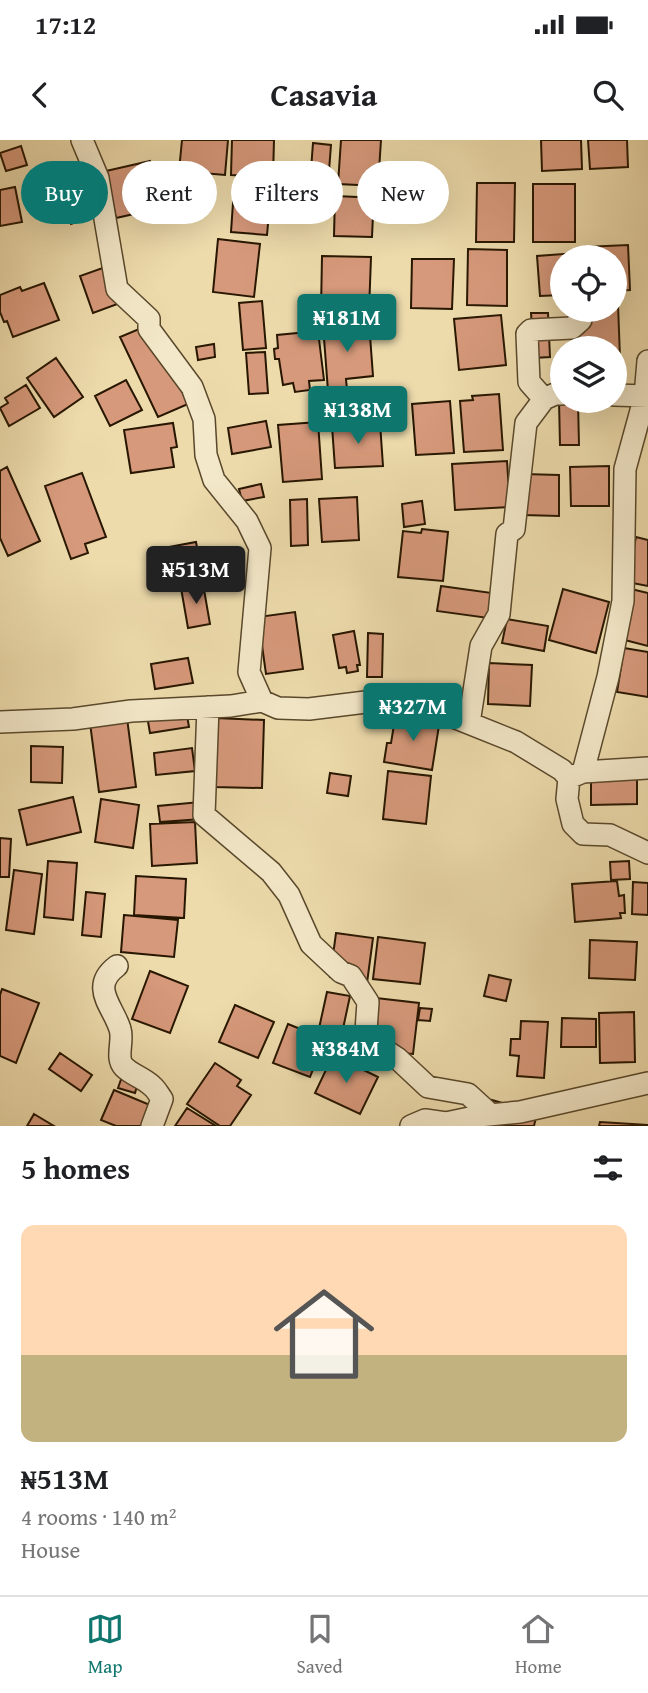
<!DOCTYPE html>
<meta charset="utf-8">
<style>
body{margin:0;font-family:"Gentium Book Plus",serif;background:#f6f6f6;color:#202124;height:100vh;display:flex;flex-direction:column;font-size:26px;white-space:nowrap}
*{box-sizing:border-box;margin:0}
p{font-size:23px;color:#757577}
.icon{flex:none;width:38px;height:38px;fill:none;stroke:currentColor;stroke-width:2;stroke-linecap:round;stroke-linejoin:round}
.map{position:relative;height:986px;overflow:hidden}
.panel{display:flex;flex-direction:column;background:#fff;flex:1}
.panel>*{flex:none}
.guide{position:absolute;left:21px;top:21px;width:607px;height:63px;display:flex;gap:14px}
.tools{position:absolute;left:550px;top:105px;display:grid;gap:14px}
.tools a{display:grid;place-items:center;width:77px;height:77px;border-radius:50%;background:#fff;box-shadow:0 7px 28px #0002;font-size:35px}
.price{position:absolute;translate:-50% -60px;padding:0 16px;border-radius:7px;background:#0f766e;color:#fff;font-size:23px;line-height:46px;filter:drop-shadow(0 2px 4px #0008)}
.price::after{content:'';position:absolute;left:50%;top:42px;width:21px;height:16px;margin-left:-10px;background:inherit;clip-path:polygon(0 0,100% 0,50% 100%)}
.price.current{background:#222;color:#fff}
ul{padding:0;list-style:none}
li{display:grid;align-content:center;gap:14px;height:371px;padding:0 21px}
li+li{border-top:2px solid #e0e0e0}
li span{display:grid;place-items:center;height:217px;border-radius:14px;color:#555}
li>.icon{margin-inline-start:auto}
span .icon{width:126px;height:126px;fill:#fffc;stroke-width:1}
li b{font-size:30px}
h2{display:flex;justify-content:space-between;align-items:center;height:84px;padding:0 21px;font-size:30px}
.chip{padding:0 24px;border-radius:32px;background:#fff;box-shadow:0 7px 28px #0002;font-size:24px;line-height:63px}
.chip.current{background:#0f766e;color:#fff}
.status{display:flex;justify-content:space-between;align-items:center;height:49px;padding:0 35px;background:#fff;direction:ltr}
.status svg{height:19px;fill:currentColor}
header{display:flex;justify-content:space-between;align-items:center;height:91px;padding:0 21px;background:#fff;font-size:32px;font-weight:700}
.tabs{display:flex;justify-content:space-around;align-items:center;height:98px;border-top:2px solid #e0e0e0;background:#fff;font-size:19px;color:#757577}
.tabs a{display:grid;justify-items:center;gap:4px}
.tabs .current{color:#0f766e}
.map>svg:first-child{display:block}
.building{fill:#d6997b;stroke:#281700;stroke-width:2}
.lines{fill:none;stroke-linecap:round;stroke-linejoin:round}
.street-casing{stroke:#59482b;stroke-width:24}
.street{stroke:#f3e8c9;stroke-width:21}
</style>
<div class="status"><b>17:12</b><svg viewBox="0 0 49 12"><path d="M0 12V9h3v3zM5 12V6h3v6zM10 12V3h3v9zM15 12V0h3v12zM26 1h20v11H26zM47 4h2v5h-2z"/></svg></div>
<header><svg class="icon" aria-label="back" viewBox="0 0 24 24"><path d="M15 5l-7 7 7 7"/></svg>Casavia<svg class="icon" aria-label="search" viewBox="0 0 24 24"><circle cx="10" cy="10" r="6"/><path d="M15 15l6 6"/></svg></header>
<div class="map">
<svg width="648" height="986" viewBox="0 0 648 986">
<rect width="100%" height="100%" fill="#eddbac"/>
<filter id="stains"><feTurbulence type="fractalNoise" baseFrequency=".00286" numOctaves="4"/><feColorMatrix values="0 0 0 0 .2 0 0 0 0 .09 0 0 0 0 .02 0 0 0 .5 -.17"/></filter>
<radialGradient id="worn" r=".72"><stop offset=".6" stop-color="#630" stop-opacity="0"/><stop offset="1" stop-color="#630" stop-opacity=".3"/></radialGradient>
<!-- building -->
<path class="building" d="M 182,0 L 228,0 L 225,35 L 179,31 Z
M 232,0 L 274,0 L 273,37 L 231,35 Z
M 341,0 L 381,0 L 378,46 L 338,44 Z
M 541,0 L 581,0 L 582,29 L 542,31 Z
M 588,0 L 627,0 L 628,27 L 590,29 Z
M 313,3 L 331,5 L 328,44 L 310,43 Z
M 21,6 L 27,25 L 6,31 L 0,13 Z
M 150,21 L 161,68 L 116,78 L 106,31 Z
M 72,32 L 80,53 L 50,64 L 41,43 Z
M 477,43 L 515,43 L 514,102 L 476,102 Z
M 533,44 L 575,44 L 575,102 L 533,102 Z
M 15,47 L 22,82 L 0,86 L 0,50 Z
M 234,48 L 271,51 L 267,95 L 231,92 Z
M 335,56 L 380,58 L 379,76 L 373,75 L 372,97 L 334,96 Z
M 90,59 L 96,75 L 71,84 L 65,68 Z
M 218,99 L 260,104 L 254,157 L 213,152 Z
M 628,105 L 630,150 L 614,151 L 614,117 L 584,117 L 584,107 Z
M 468,109 L 507,110 L 507,166 L 467,165 Z
M 577,113 L 577,117 L 562,117 L 562,155 L 540,156 L 537,116 Z
M 322,116 L 371,117 L 369,171 L 321,170 Z
M 412,119 L 454,119 L 452,169 L 411,168 Z
M 111,125 L 123,162 L 93,173 L 80,136 Z
M 44,143 L 59,180 L 13,197 L 7,181 L 4,182 L 0,172 L 0,155 L 20,147 L 22,151 Z
M 262,161 L 266,208 L 243,210 L 239,163 Z
M 614,164 L 618,164 L 620,218 L 614,218 L 614,208 L 579,208 L 578,170 L 614,170 Z
M 531,173 L 548,173 L 550,217 L 534,218 Z
M 501,175 L 506,225 L 459,230 L 454,179 Z
M 369,182 L 373,236 L 346,239 L 347,250 L 328,251 L 323,185 Z
M 151,184 L 188,264 L 158,277 L 120,197 Z
M 318,191 L 324,240 L 309,241 L 310,250 L 295,252 L 293,243 L 283,245 L 279,219 L 275,219 L 274,209 L 278,208 L 277,195 Z
M 214,204 L 215,217 L 198,220 L 196,207 Z
M 265,212 L 268,253 L 249,254 L 246,213 Z
M 56,218 L 83,257 L 54,277 L 27,238 Z
M 126,240 L 142,270 L 110,286 L 95,256 Z
M 26,245 L 40,268 L 9,286 L 0,268 L 8,263 L 5,258 Z
M 499,254 L 503,310 L 464,312 L 460,261 L 473,260 L 472,256 Z
M 559,260 L 578,261 L 579,305 L 560,305 Z
M 450,261 L 454,313 L 416,315 L 412,264 Z
M 266,281 L 271,307 L 232,314 L 228,288 Z
M 318,282 L 322,339 L 283,342 L 278,285 Z
M 173,283 L 177,307 L 171,308 L 174,327 L 131,333 L 124,290 Z
M 380,283 L 383,326 L 335,328 L 332,286 Z
M 507,321 L 510,367 L 455,370 L 452,324 Z
M 609,326 L 609,366 L 571,366 L 570,327 Z
M 7,327 L 40,401 L 8,416 L 0,398 L 0,331 Z
M 82,333 L 106,397 L 85,404 L 88,413 L 71,419 L 45,346 Z
M 524,334 L 559,335 L 559,376 L 523,375 Z
M 261,344 L 264,357 L 242,361 L 239,349 Z
M 357,357 L 359,400 L 322,402 L 319,359 Z
M 307,359 L 308,405 L 291,406 L 290,360 Z
M 422,361 L 425,384 L 404,387 L 402,364 Z
M 422,389 L 448,392 L 443,441 L 398,437 L 403,391 L 421,393 Z
M 636,397 L 648,400 L 648,446 L 627,442 Z
M 196,402 L 200,425 L 162,432 L 158,409 Z
M 203,444 L 210,484 L 188,488 L 181,448 Z
M 441,446 L 492,453 L 488,478 L 437,471 Z
M 563,449 L 609,462 L 596,513 L 549,500 Z
M 631,449 L 648,453 L 648,506 L 617,498 Z
M 295,472 L 303,529 L 266,534 L 258,477 Z
M 507,479 L 548,486 L 544,511 L 502,503 Z
M 354,491 L 360,525 L 357,525 L 358,531 L 347,533 L 346,527 L 339,528 L 333,495 Z
M 368,493 L 383,494 L 382,537 L 367,537 Z
M 624,508 L 648,512 L 648,557 L 617,552 Z
M 188,518 L 193,543 L 155,549 L 151,524 Z
M 489,523 L 532,525 L 530,566 L 488,564 Z
M 185,564 L 189,587 L 150,593 L 146,570 Z
M 421,577 L 440,579 L 432,630 L 384,622 L 387,603 L 391,603 L 395,579 L 420,583 Z
M 127,578 L 136,647 L 99,652 L 90,583 Z
M 215,578 L 264,580 L 262,648 L 213,647 Z
M 31,606 L 63,607 L 62,643 L 31,642 Z
M 192,608 L 195,631 L 156,635 L 154,613 Z
M 637,623 L 637,664 L 591,665 L 591,624 Z
M 388,631 L 431,636 L 426,684 L 383,679 Z
M 330,633 L 351,636 L 348,656 L 327,653 Z
M 73,657 L 81,692 L 27,705 L 19,670 Z
M 101,659 L 139,665 L 133,708 L 95,702 Z
M 200,662 L 202,679 L 160,682 L 158,666 Z
M 195,682 L 197,723 L 152,726 L 150,684 Z
M 0,698 L 11,699 L 9,737 L 0,737 Z
M 48,721 L 77,723 L 73,780 L 44,777 Z
M 629,721 L 630,739 L 611,740 L 610,722 Z
M 14,730 L 42,734 L 34,794 L 6,790 Z
M 136,736 L 186,739 L 184,778 L 134,775 Z
M 617,741 L 619,756 L 624,755 L 625,773 L 620,773 L 621,778 L 575,782 L 572,744 Z
M 633,742 L 648,743 L 648,775 L 632,774 Z
M 86,752 L 105,754 L 101,797 L 82,795 Z
M 124,775 L 178,780 L 174,817 L 121,812 Z
M 336,793 L 373,798 L 367,843 L 330,837 Z
M 378,797 L 425,803 L 420,844 L 373,839 Z
M 590,800 L 637,802 L 635,840 L 589,838 Z
M 150,831 L 188,846 L 170,893 L 132,879 Z
M 489,835 L 511,840 L 506,861 L 484,856 Z
M 2,849 L 39,863 L 16,923 L 0,916 L 0,855 Z
M 327,852 L 350,856 L 341,898 L 318,893 Z
M 376,858 L 419,863 L 413,914 L 370,910 Z
M 235,865 L 274,882 L 258,918 L 219,902 Z
M 420,868 L 432,869 L 430,881 L 418,880 Z
M 634,872 L 635,922 L 600,923 L 599,873 Z
M 562,878 L 596,879 L 596,907 L 561,907 Z
M 521,881 L 548,882 L 544,938 L 517,936 L 519,916 L 510,915 L 511,899 L 520,899 Z
M 288,884 L 325,899 L 310,937 L 273,923 Z
M 60,913 L 92,935 L 81,951 L 49,929 Z
M 333,915 L 378,937 L 360,974 L 315,953 Z
M 215,923 L 241,940 L 237,946 L 251,955 L 230,986 L 220,986 L 187,964 Z
M 125,928 L 141,933 L 135,953 L 118,948 Z
M 114,950 L 150,965 L 141,986 L 116,986 L 101,980 Z
M 492,960 L 537,973 L 534,986 L 484,986 Z
M 187,968 L 216,986 L 175,986 Z
M 34,974 L 54,986 L 27,986 Z
M 600,982 L 648,985 L 648,986 L 599,986 Z"/>
<g class="lines">
<defs>
<path id="street" d="M 82,0 L 98,38 L 117,149 L 149,179 L 149,189 L 192,247 L 204,279 L 206,315 L 214,340 L 247,381 L 260,408 L 249,532 L 262,561
M 614,255 L 648,256
M 544,259 L 529,242 L 527,194 L 531,190 L 572,188 L 581,180
M 208,567 L 204,675 L 271,732 L 289,755 L 311,804 L 341,832 L 351,836 L 368,862 L 366,891 L 371,901 L 397,918 L 428,947 L 468,954 L 491,975
M 0,582 L 73,579 L 131,571 L 231,566 L 262,561 L 278,568 L 309,569 L 374,561 L 428,568 L 461,580 L 516,602 L 562,630 L 569,638 L 567,659 L 573,684 L 583,694 L 610,695 L 648,713
M 469,583 L 481,506 L 499,474 L 507,394 L 514,389 L 526,283 L 544,259 L 555,254 L 562,254
M 583,632 L 608,537 L 623,461 L 625,329 L 645,256 L 648,221
M 571,637 L 583,632 L 648,628
M 117,826 C 89,847 113,866 120,889 C 124,901 115,918 124,927 C 132,935 144,938 152,946 C 156,949 159,955 162,959 L 152,986
M 411,986 L 425,980 L 446,983 L 479,976 L 520,972 L 648,943"/>
</defs>
<!-- street casing -->
<use href="#street" class="street-casing"/>
<!-- street -->
<use href="#street" class="street"/>
</g>
<rect width="100%" height="100%" filter="url(#stains)"/>
<rect width="100%" height="100%" fill="url(#worn)"/>
</svg>
<div class="tools">
<a><svg class="icon" aria-label="locate" viewBox="0 0 24 24"><circle cx="12" cy="12" r="6"/><path d="M12 2v4M12 18v4M2 12h4M18 12h4"/></svg></a>
<a><svg class="icon" aria-label="layers" viewBox="0 0 24 24"><path d="M12 4l9 5-9 5-9-5zM3 14l9 5 9-5"/></svg></a>
</div>
<b class="price" style="left:347px;top:214px">₦181M</b>
<b class="price" style="left:358px;top:306px">₦138M</b>
<b class="price current" style="left:196px;top:466px">₦513M</b>
<b class="price" style="left:413px;top:603px">₦327M</b>
<b class="price" style="left:346px;top:945px">₦384M</b>
<div class="guide">
<a class="chip current">Buy</a>
<a class="chip">Rent</a>
<a class="chip">Filters</a>
<a class="chip">New</a>
</div>
</div>
<section class="panel">
<h2>5 homes<svg class="icon" aria-label="filters" viewBox="0 0 24 24"><path d="M4 7h16M4 17h16"/><circle cx="9" cy="7" r="2"/><circle cx="15" cy="17" r="2"/></svg></h2>
<ul>
<li><span style="background:linear-gradient(#ffd9b3 60%,#c2b280 0)"><svg class="icon" aria-label="home" viewBox="0 0 24 24"><path d="M3 11l9-7 9 7M6 9v11h12V9"/></svg></span><div><b>₦513M</b><p>4 rooms · 140 m²</p><p>House</p></div></li>
</ul>
</section>
<nav class="tabs">
<a class="current"><svg class="icon" aria-label="map" viewBox="0 0 24 24"><path d="M3 6l6-2 6 2 6-2v14l-6 2-6-2-6 2zM9 4v14M15 6v14"/></svg>Map</a>
<a><svg class="icon" aria-label="saved" viewBox="0 0 24 24"><path d="M7 4h10v16l-5-4-5 4z"/></svg>Saved</a>
<a><svg class="icon" aria-label="home" viewBox="0 0 24 24"><path d="M3 11l9-7 9 7M6 9v11h12V9"/></svg>Home</a>
</nav>
